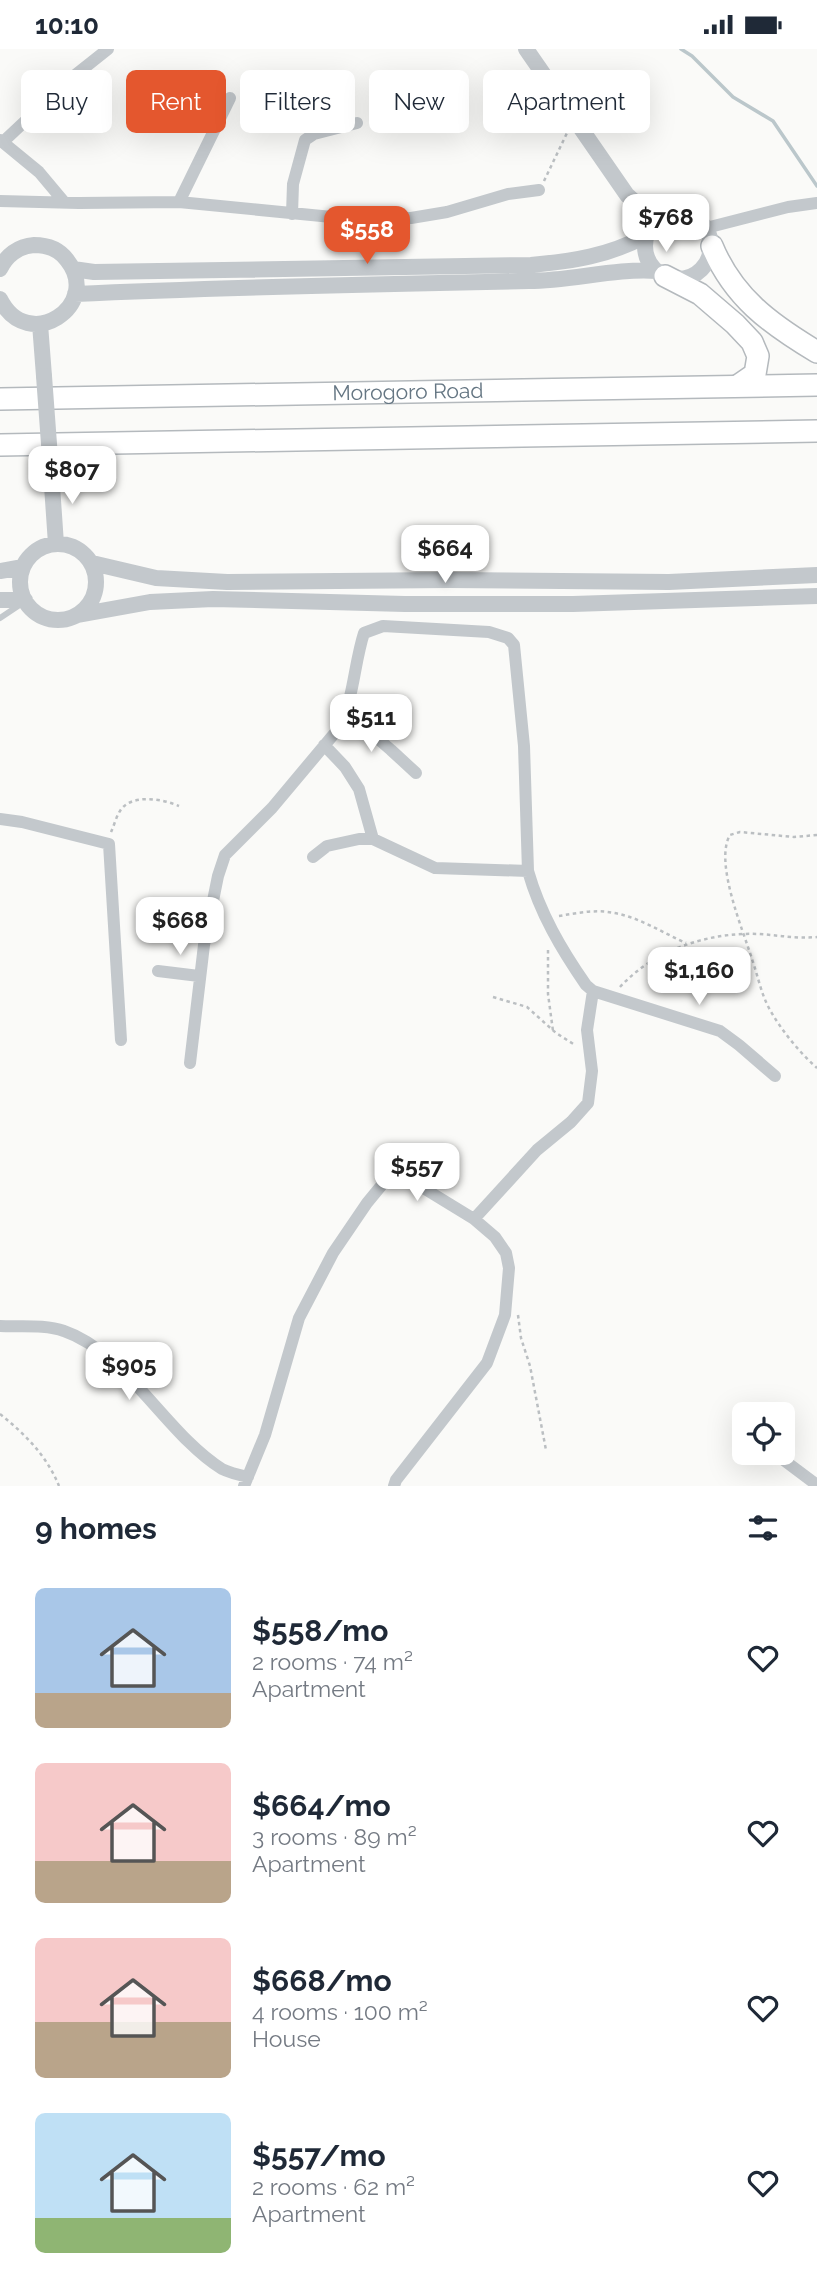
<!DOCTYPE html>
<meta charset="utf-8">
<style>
body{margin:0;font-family:Raleway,sans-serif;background:#f6f6f7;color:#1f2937;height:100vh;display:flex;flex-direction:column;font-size:26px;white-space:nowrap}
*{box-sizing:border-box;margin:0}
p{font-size:23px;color:#747a83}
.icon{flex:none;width:38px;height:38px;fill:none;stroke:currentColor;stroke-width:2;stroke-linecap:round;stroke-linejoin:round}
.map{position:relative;height:1437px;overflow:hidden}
.drawer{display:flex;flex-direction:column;background:#fff;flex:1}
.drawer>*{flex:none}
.guide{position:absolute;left:21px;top:21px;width:775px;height:63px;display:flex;gap:14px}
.buttons{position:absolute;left:732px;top:1353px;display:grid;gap:14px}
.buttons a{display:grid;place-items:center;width:63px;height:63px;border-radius:10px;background:#fff;box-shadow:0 7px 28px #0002;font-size:35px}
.price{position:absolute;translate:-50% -60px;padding:0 16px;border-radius:14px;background:#fff;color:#222;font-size:23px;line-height:46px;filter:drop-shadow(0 2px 4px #0008)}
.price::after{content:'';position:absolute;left:50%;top:42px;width:21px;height:16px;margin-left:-10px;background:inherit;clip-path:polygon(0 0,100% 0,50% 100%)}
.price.current{background:#e4572e;color:#fff}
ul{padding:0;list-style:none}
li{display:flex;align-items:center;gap:21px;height:175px;padding:0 35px}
li span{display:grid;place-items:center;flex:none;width:196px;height:140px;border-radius:10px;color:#555}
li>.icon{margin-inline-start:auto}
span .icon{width:84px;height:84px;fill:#fffc;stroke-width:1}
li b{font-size:30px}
h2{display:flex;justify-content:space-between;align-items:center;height:84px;padding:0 35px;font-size:30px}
.pill{padding:0 24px;border-radius:10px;background:#fff;box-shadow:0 7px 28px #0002;font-size:24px;line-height:63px}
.pill.current{background:#e4572e;color:#fff}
.status{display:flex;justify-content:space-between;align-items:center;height:49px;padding:0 35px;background:#fff;direction:ltr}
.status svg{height:19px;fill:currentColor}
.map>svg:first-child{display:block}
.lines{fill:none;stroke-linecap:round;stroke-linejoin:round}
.stream{stroke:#bbc7cb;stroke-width:3.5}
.trunk-casing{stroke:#b4b9bd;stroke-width:24}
.path{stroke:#bbbfc2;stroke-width:2.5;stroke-dasharray:3.5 3.5;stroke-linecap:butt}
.service{stroke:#c3c8cc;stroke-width:6}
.minor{stroke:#c3c8cc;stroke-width:12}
.tertiary{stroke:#c3c8cc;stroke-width:16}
.trunk{stroke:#fff;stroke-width:21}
.tertiary-bridge{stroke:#c3c8cc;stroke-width:16}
.labels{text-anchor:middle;stroke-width:7;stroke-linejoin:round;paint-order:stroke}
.street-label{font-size:21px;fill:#657683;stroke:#fff}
</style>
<div class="status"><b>10:10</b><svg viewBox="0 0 49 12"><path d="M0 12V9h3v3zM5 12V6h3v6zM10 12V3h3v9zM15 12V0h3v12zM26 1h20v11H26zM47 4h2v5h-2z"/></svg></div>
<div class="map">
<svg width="817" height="1437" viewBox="0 0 817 1437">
<rect width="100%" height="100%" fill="#fafaf8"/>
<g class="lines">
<!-- stream -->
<path class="stream" d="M 681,0 L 692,7 L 733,48 L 773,72 L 817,137"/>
<defs>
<g id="trunk">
<path d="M 712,197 C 733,248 770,275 817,303"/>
<path d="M 665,227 L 700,245 L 735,275 L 752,293 L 758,307 L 755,325 L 739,336"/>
<path id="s1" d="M 0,350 L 817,336"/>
<path d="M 0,396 L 817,382"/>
</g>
</defs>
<!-- trunk casing -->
<use href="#trunk" class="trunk-casing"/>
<!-- path -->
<path class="path" d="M 544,132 L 567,84
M 111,783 C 114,777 116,768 120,762 C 131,744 163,750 179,757
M 817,786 L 794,788 L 740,783 L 730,786 C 714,813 743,881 752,910 C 758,927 761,945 770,961 C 782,982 799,1003 817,1019
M 559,867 C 577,864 596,860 614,864 C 639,868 663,884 686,894
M 548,901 L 548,945 L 553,982
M 620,938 C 654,901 708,883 758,885 C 778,886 796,890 817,888
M 493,948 L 527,958 L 556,984 L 575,996
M 518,1266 L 521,1289 L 530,1317 L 546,1401
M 0,1365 C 25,1385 47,1407 59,1437"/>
<!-- service -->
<path class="service" d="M 0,569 L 21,555"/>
<!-- minor -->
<path class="minor" d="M 0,91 L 39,123 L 65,154
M 3,93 L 69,31 L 108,0
M 0,152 L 79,154 L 179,153 L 342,169 L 411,169 L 447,163 L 508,145 L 539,141
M 179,153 L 230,49
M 292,165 L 293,135 L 305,91 L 314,85 L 357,74
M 706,179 L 788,158 L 817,154
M 347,663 L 391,701 L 416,724
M 324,696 L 345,718 L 359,740 L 373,790
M 0,770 L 22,773 L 109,795 L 121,991
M 313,808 L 327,797 L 359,790 L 373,790 L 435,819 L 528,822
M 158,922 L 199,927
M 593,942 L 720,982 L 739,996 L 775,1027
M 190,1014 L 204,896 L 218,827 L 225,806 L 272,759 L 339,679 C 354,649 354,615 364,584 L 383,577 L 489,583 L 508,589 L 514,596 L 524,697 L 528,822 C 540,864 561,900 586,936 L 593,942 L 587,981 L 592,1022 L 588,1054 L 571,1073 L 537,1101 L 474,1170
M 0,1277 C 20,1278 45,1275 64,1282 C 126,1303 167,1386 222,1420 C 230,1424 239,1426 248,1428
M 779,1404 L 785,1412 L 817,1436
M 244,1437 L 265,1386 L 299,1269 L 333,1204 L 367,1154 L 395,1120 L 404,1123 L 425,1140 L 474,1170 L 495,1188 L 506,1204 L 509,1219 L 505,1266 L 487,1314 L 396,1431 L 394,1437"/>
<!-- tertiary -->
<path class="tertiary" d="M 526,0 L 627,146 L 656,172
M645 197a33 33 0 1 1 66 0a33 33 0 1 1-66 0Z
M 0,220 C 6,207 18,197 34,196 C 47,196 59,200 67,211 C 103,256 28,306 0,250
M 73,220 L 94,223 L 531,216 C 574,212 607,207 646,187
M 75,245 C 227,238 378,235 529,232 C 572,232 614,219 657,222
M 40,275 L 44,327
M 51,422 L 56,495
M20 533a38 38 0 1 1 76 0a38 38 0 1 1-76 0Z
M 92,514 L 156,529 L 227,533 L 448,531 L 669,533 L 817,526
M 0,522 L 23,518
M 0,551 L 25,551
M 78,566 L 150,553 L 213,550 L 405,555 L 573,555 L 817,547"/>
<!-- trunk -->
<use href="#trunk" class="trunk"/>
<!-- tertiary-bridge -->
<path class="tertiary-bridge" d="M 44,327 L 51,422"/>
</g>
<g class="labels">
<!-- street labels -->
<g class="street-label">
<text dy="7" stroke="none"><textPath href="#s1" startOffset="408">Morogoro Road</textPath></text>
</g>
</g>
</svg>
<div class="buttons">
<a><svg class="icon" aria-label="locate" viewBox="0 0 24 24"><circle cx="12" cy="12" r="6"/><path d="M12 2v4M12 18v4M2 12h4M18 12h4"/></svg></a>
</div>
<b class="price" style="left:666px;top:205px">$768</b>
<b class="price current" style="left:367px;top:217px">$558</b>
<b class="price" style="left:72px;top:457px">$807</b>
<b class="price" style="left:445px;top:536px">$664</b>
<b class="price" style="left:371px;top:705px">$511</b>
<b class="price" style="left:180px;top:908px">$668</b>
<b class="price" style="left:699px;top:958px">$1,160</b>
<b class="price" style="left:417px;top:1154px">$557</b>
<b class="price" style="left:129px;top:1353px">$905</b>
<div class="guide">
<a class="pill">Buy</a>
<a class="pill current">Rent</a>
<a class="pill">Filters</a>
<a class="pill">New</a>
<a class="pill">Apartment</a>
</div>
</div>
<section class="drawer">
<h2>9 homes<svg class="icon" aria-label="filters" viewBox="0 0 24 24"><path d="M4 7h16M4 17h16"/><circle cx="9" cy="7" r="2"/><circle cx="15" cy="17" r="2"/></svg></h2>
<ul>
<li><span style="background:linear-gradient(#a9c7e8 75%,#b9a48a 0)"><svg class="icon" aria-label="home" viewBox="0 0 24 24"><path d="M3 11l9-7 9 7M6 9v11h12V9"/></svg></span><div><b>$558/mo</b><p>2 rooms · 74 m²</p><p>Apartment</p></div><svg class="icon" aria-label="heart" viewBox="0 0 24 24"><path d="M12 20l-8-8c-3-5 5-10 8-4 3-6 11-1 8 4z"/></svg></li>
<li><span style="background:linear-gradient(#f6c9c9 70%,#b9a48a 0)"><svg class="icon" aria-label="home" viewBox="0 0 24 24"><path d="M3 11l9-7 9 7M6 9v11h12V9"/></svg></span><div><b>$664/mo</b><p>3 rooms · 89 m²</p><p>Apartment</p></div><svg class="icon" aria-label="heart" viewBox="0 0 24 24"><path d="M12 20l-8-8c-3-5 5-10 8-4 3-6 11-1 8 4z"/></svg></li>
<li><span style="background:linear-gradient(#f6c9c9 60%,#b9a48a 0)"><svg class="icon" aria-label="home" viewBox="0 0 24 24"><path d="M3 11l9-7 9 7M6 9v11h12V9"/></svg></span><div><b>$668/mo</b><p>4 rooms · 100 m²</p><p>House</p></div><svg class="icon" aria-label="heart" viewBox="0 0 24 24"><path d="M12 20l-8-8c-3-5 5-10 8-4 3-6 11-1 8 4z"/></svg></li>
<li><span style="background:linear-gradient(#bfe0f5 75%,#8fb573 0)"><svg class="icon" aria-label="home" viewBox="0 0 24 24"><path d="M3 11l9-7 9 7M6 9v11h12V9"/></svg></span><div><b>$557/mo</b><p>2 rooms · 62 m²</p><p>Apartment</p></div><svg class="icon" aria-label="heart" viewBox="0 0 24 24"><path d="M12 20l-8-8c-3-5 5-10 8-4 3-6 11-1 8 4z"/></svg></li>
</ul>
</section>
